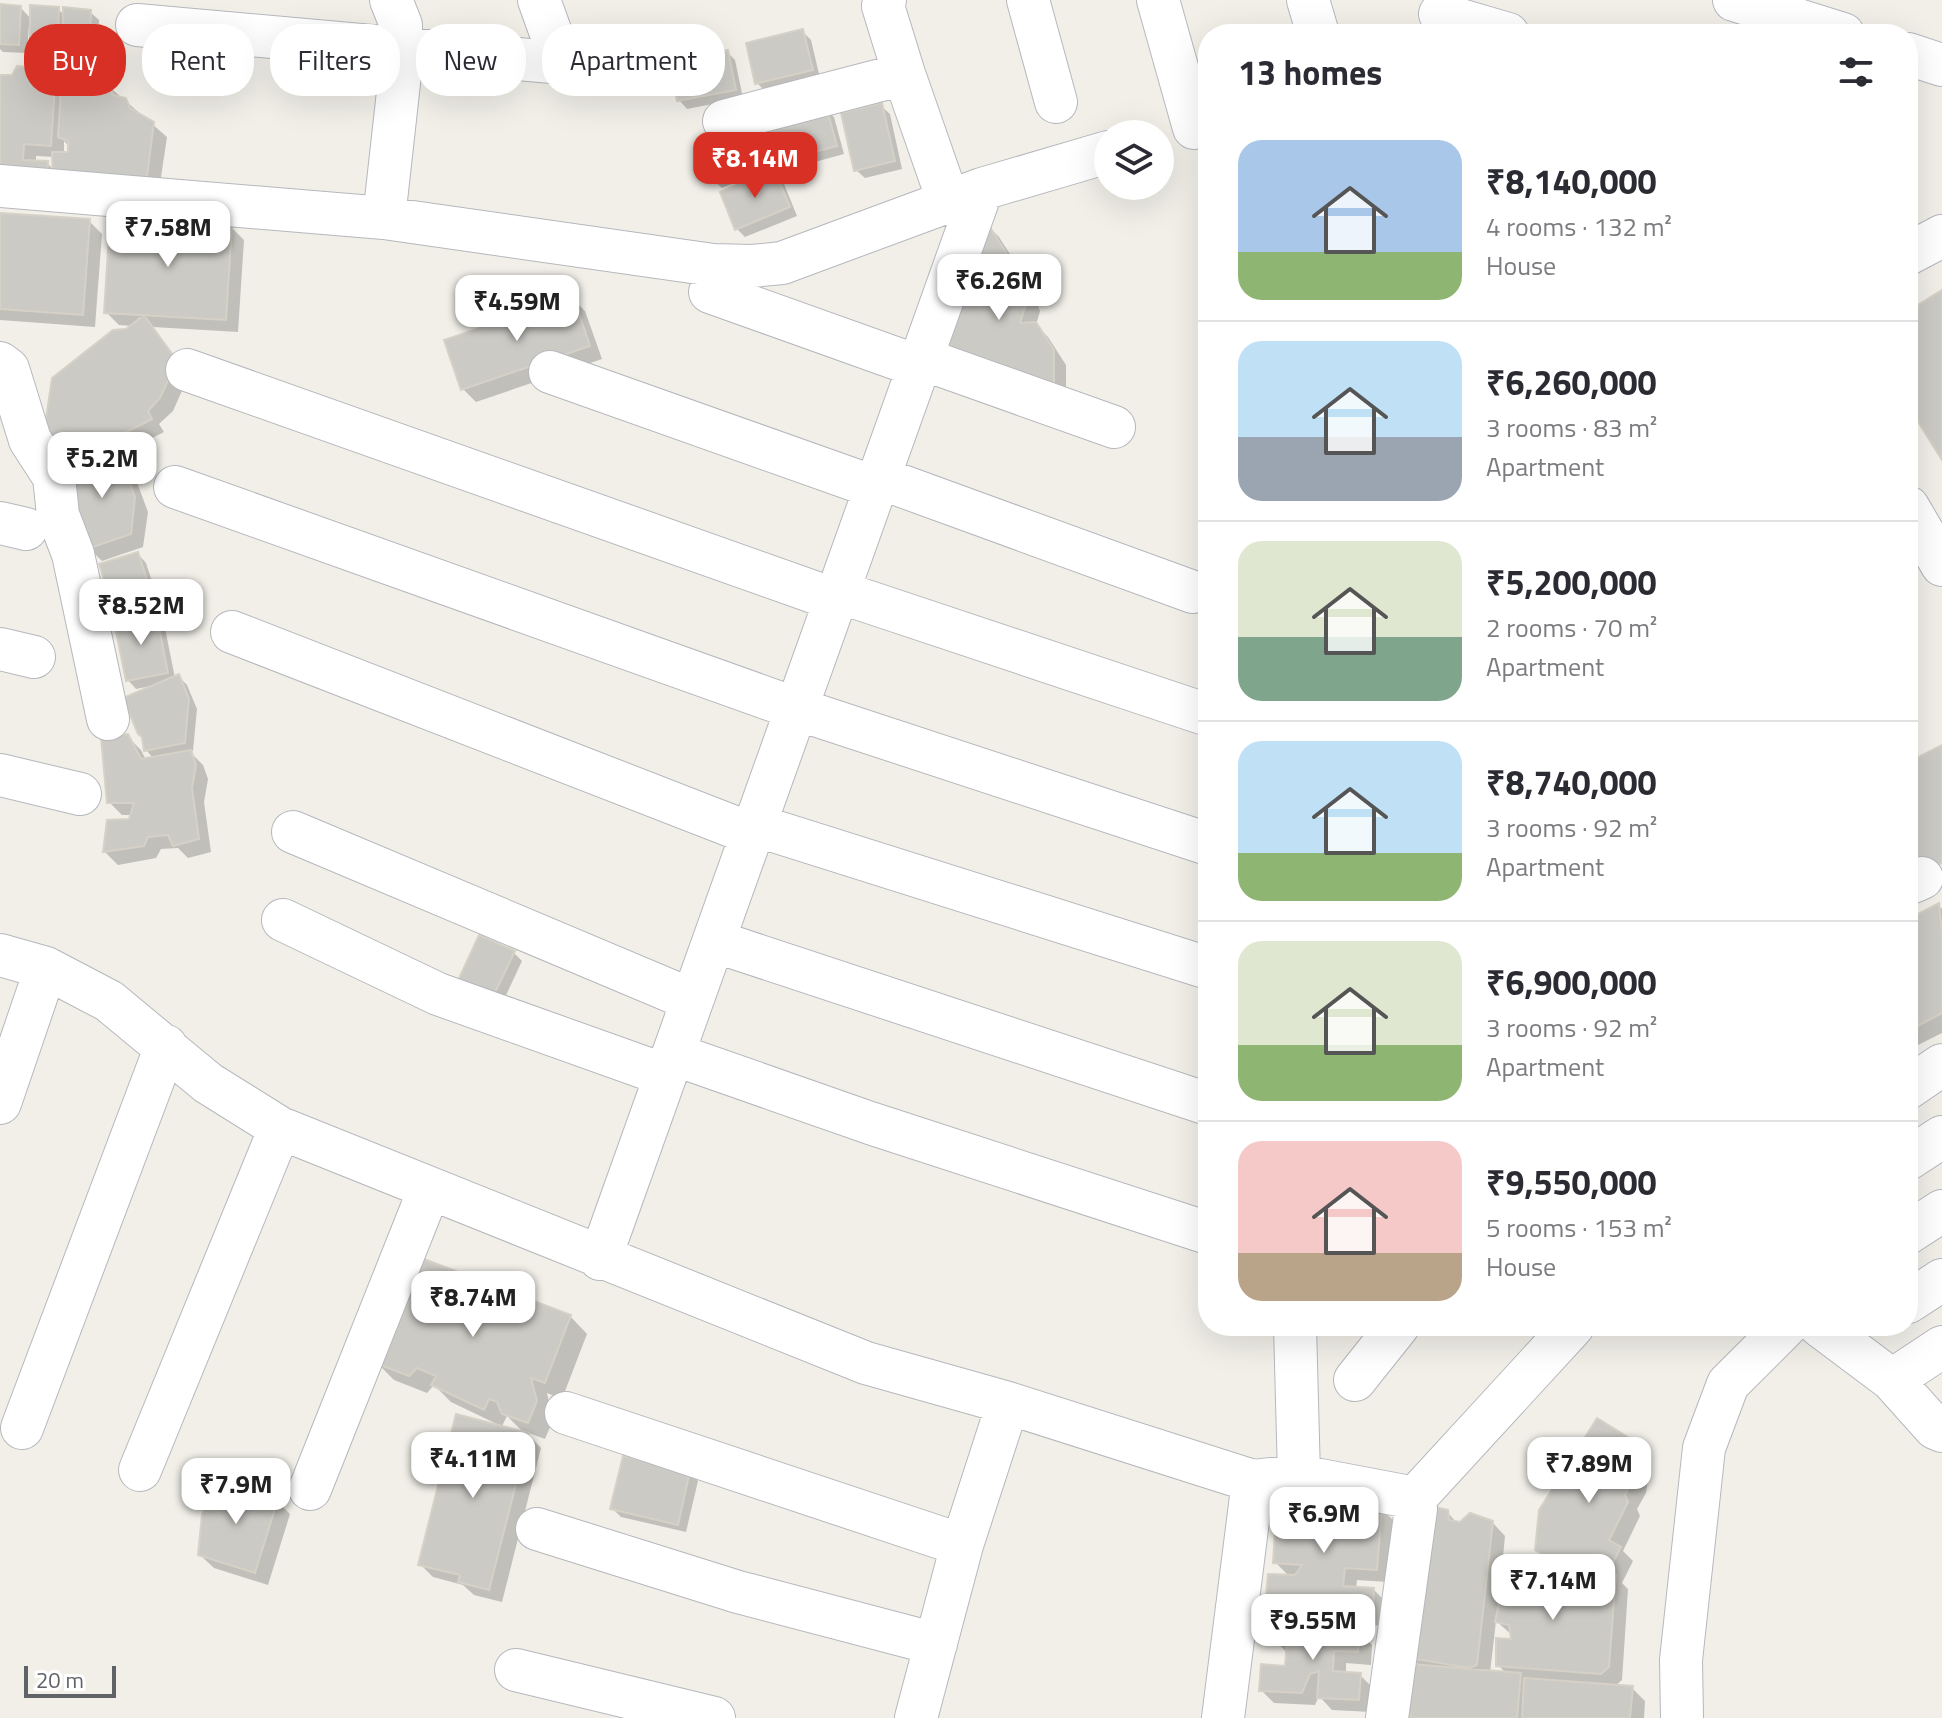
<!DOCTYPE html>
<meta charset="utf-8">
<style>
body{margin:0;font-family:"Titillium Web",sans-serif;background:#f7f7f7;color:#2b2b33;height:100vh;display:flex;flex-direction:column;font-size:30px;white-space:nowrap}
*{box-sizing:border-box;margin:0}
p{font-size:26px;color:#7c7c81}
.icon{flex:none;width:44px;height:44px;fill:none;stroke:currentColor;stroke-width:2;stroke-linecap:round;stroke-linejoin:round}
.map{position:relative;flex:1;overflow:hidden}
.sheet{position:absolute;left:1198px;top:24px;width:720px;height:1312px;display:flex;flex-direction:column;background:#fff;border-radius:32px;box-shadow:0 8px 32px #0002}
.sheet>*{flex:none}
.guide{position:absolute;left:24px;top:24px;width:760px;height:72px;display:flex;gap:16px}
.tools{position:absolute;left:1094px;top:120px;display:grid;gap:16px}
.tools a{display:grid;place-items:center;width:80px;height:80px;border-radius:50%;background:#fff;box-shadow:0 8px 32px #0002;font-size:40px}
.scale{position:absolute;left:24px;bottom:20px;width:92px;box-sizing:border-box;padding-left:8px;border:4px solid #5f6368;border-top:0;font-size:22px;line-height:28px;white-space:nowrap;color:#5f6368;-webkit-text-stroke:6px #fff;paint-order:stroke}
.price{position:absolute;translate:-50% -68px;padding:0 18px;border-radius:16px;background:#fff;color:#222;font-size:26px;line-height:52px;filter:drop-shadow(0 2px 4px #0008)}
.price::after{content:'';position:absolute;left:50%;top:48px;width:24px;height:18px;margin-left:-12px;background:inherit;clip-path:polygon(0 0,100% 0,50% 100%)}
.price.on{background:#d93025;color:#fff}
ul{padding:0;list-style:none}
li{display:flex;align-items:center;gap:24px;height:200px;padding:0 40px}
li+li{border-top:2px solid #e1e1e2}
li span{display:grid;place-items:center;flex:none;width:224px;height:160px;border-radius:24px;color:#555}
li>.icon{margin-inline-start:auto}
span .icon{width:96px;height:96px;fill:#fffc;stroke-width:1}
li b{font-size:34px}
h2{display:flex;justify-content:space-between;align-items:center;height:96px;padding:0 40px;font-size:34px}
.chip{padding:0 28px;border-radius:32px;background:#fff;box-shadow:0 8px 32px #0002;font-size:28px;line-height:72px}
.chip.on{background:#d93025;color:#fff}
.map>svg:first-child{display:block}
.shadow{fill:#0003;fill-rule:evenodd}
.building{fill:#cccac5;stroke:#d6d1c6;stroke-width:2}
.lines{fill:none;stroke-linecap:round;stroke-linejoin:round}
.minor-casing{stroke:#b5b8bc;stroke-width:44}
.minor{stroke:#fff;stroke-width:42}
</style>
<div class="map">
<svg width="1942" height="1718" viewBox="0 0 1942 1718">
<rect width="100%" height="100%" fill="#f1efe8"/>
<!-- shadow -->
<path class="shadow" d="M 0,6 L 21,8 L 32,20 L 58,9 L 65,16 L 90,12 L 99,20 L 97,56 L 73,55 L 65,46 L 64,54 L 41,52 L 32,44 L 32,24 L 29,24 L 27,53 L 3,52 L 0,49 Z
M 803,32 L 811,40 L 820,78 L 765,91 L 757,83 Z
M 727,52 L 735,60 L 743,98 L 687,109 L 679,100 Z
M 55,70 L 63,78 L 105,83 L 167,137 L 157,204 L 24,196 L 0,77 ZM 64,141 L 70,147 L 70,154 L 64,154 ZM 36,156 L 54,157 L 55,171 L 47,163 L 36,163 Z
M 881,106 L 890,114 L 902,169 L 865,178 L 856,170 Z
M 825,108 L 834,117 L 844,154 L 789,169 L 781,160 Z
M 758,131 L 773,166 L 722,188 L 713,180 Z
M 774,171 L 782,179 L 797,216 L 745,237 L 737,229 Z
M 0,215 L 89,221 L 102,234 L 95,327 L 0,320 Z
M 987,225 L 999,237 L 1022,273 L 1020,281 L 1033,293 L 1040,311 L 1036,325 L 1048,337 L 1066,365 L 1066,401 L 958,367 Z
M 231,227 L 244,240 L 238,332 L 153,327 L 189,375 L 173,411 L 159,424 L 164,432 L 119,455 L 132,469 L 148,512 L 143,547 L 102,561 L 89,548 L 77,470 L 49,446 L 127,331 L 133,326 L 119,325 L 106,312 Z
M 572,298 L 585,311 L 602,359 L 476,402 L 463,389 Z
M 138,554 L 146,563 L 160,606 L 126,617 L 127,620 L 155,614 L 164,623 L 175,678 L 179,677 L 187,685 L 197,709 L 193,751 L 189,751 L 203,765 L 208,779 L 204,802 L 211,852 L 188,858 L 178,848 L 161,849 L 156,858 L 118,865 L 105,852 L 109,822 L 131,820 L 132,815 L 122,815 L 109,802 L 127,736 L 141,750 L 146,760 L 154,759 L 146,750 L 156,685 L 136,689 L 128,680 L 126,620 L 115,610 Z
M 1939,906 L 1942,909 L 1942,1033 L 1908,1050 L 1908,922 Z
M 514,953 L 522,961 L 500,1008 L 467,993 Z
M 570,1316 L 587,1334 L 562,1399 L 547,1393 L 553,1420 L 545,1439 L 526,1432 L 541,1448 L 502,1602 L 474,1595 L 463,1585 L 433,1577 L 420,1564 L 501,1426 L 451,1402 L 434,1385 L 427,1393 L 394,1380 L 377,1363 ZM 507,1416 L 525,1434 L 501,1428 Z
M 1638,1446 L 1651,1459 L 1646,1493 L 1637,1509 L 1640,1516 L 1623,1551 L 1633,1561 L 1622,1583 L 1628,1589 L 1622,1680 L 1614,1687 L 1632,1688 L 1645,1701 L 1644,1718 L 1402,1718 L 1421,1667 L 1411,1657 L 1447,1512 L 1458,1524 L 1492,1522 L 1505,1536 L 1502,1568 L 1541,1563 L 1564,1582 L 1592,1596 L 1601,1594 L 1551,1563 L 1538,1550 ZM 1496,1621 L 1512,1635 L 1513,1642 L 1498,1665 L 1507,1674 L 1490,1673 Z
M 689,1473 L 698,1481 L 686,1532 L 621,1517 L 612,1508 Z
M 223,1474 L 236,1489 L 277,1501 L 290,1514 L 268,1585 L 214,1568 L 200,1555 Z
M 1381,1508 L 1394,1521 L 1389,1582 L 1357,1580 L 1356,1589 L 1374,1590 L 1387,1603 L 1385,1626 L 1281,1619 L 1267,1606 L 1290,1577 L 1275,1562 Z
M 1359,1632 L 1372,1645 L 1371,1665 L 1346,1663 L 1346,1674 L 1360,1675 L 1373,1688 L 1372,1712 L 1332,1710 L 1319,1696 L 1315,1705 L 1274,1703 L 1261,1690 L 1287,1668 L 1288,1654 L 1274,1639 Z"/>
<!-- building -->
<path class="building" d="M 0,4 L 21,6 L 19,45 L 0,44 Z
M 30,5 L 59,7 L 57,46 L 30,45 Z
M 63,7 L 91,10 L 90,48 L 63,47 Z
M 803,29 L 813,70 L 755,84 L 746,43 Z
M 728,50 L 736,90 L 677,101 L 670,61 Z
M 17,66 L 56,69 L 51,146 L 24,144 L 23,160 L 48,161 L 47,186 L 0,172 L 0,75 L 12,75 Z
M 62,72 L 95,73 L 107,81 L 113,95 L 126,98 L 130,108 L 154,122 L 145,192 L 53,185 L 52,152 L 68,152 L 68,141 L 58,137 Z
M 882,103 L 895,161 L 854,171 L 841,113 Z
M 826,106 L 837,146 L 779,161 L 769,121 Z
M 750,120 L 766,158 L 712,181 L 695,143 Z
M 774,169 L 790,207 L 735,230 L 720,192 Z
M 0,213 L 90,219 L 83,315 L 0,309 Z
M 110,218 L 232,225 L 226,320 L 104,313 Z
M 986,221 L 1010,259 L 1004,288 L 1004,303 L 1020,278 L 1028,297 L 1020,323 L 1036,322 L 1054,350 L 1054,390 L 943,354 Z
M 1942,290 L 1942,460 L 1908,406 L 1908,311 Z
M 573,296 L 590,346 L 461,390 L 444,340 Z
M 144,315 L 177,361 L 160,398 L 148,411 L 152,419 L 99,446 L 99,455 L 78,464 L 75,457 L 68,463 L 34,433 L 46,419 L 52,378 L 113,330 L 126,329 Z
M 120,453 L 135,497 L 131,534 L 87,549 L 61,474 Z
M 138,552 L 153,598 L 114,611 L 99,564 Z
M 156,612 L 168,673 L 126,681 L 114,621 Z
M 179,674 L 189,699 L 185,743 L 144,751 L 142,737 L 138,734 L 123,698 Z
M 128,734 L 141,759 L 191,750 L 196,765 L 192,788 L 199,839 L 173,846 L 168,835 L 148,837 L 144,846 L 103,852 L 107,820 L 129,819 L 134,803 L 107,803 L 101,737 Z
M 1942,745 L 1942,863 L 1908,879 L 1908,762 Z
M 1939,903 L 1942,934 L 1942,1013 L 1908,1031 L 1908,919 Z
M 479,935 L 515,951 L 491,1001 L 456,985 Z
M 416,1256 L 571,1315 L 545,1383 L 531,1378 L 537,1401 L 528,1423 L 502,1414 L 497,1402 L 489,1399 L 484,1410 L 431,1385 L 436,1376 L 417,1368 L 409,1376 L 375,1363 Z
M 456,1414 L 529,1433 L 489,1590 L 458,1582 L 460,1575 L 418,1565 Z
M 1597,1418 L 1639,1444 L 1633,1479 L 1625,1495 L 1628,1502 L 1609,1540 L 1621,1547 L 1603,1582 L 1593,1586 L 1535,1550 L 1539,1510 Z
M 623,1456 L 690,1471 L 678,1525 L 610,1509 Z
M 222,1470 L 227,1484 L 278,1499 L 255,1573 L 198,1555 L 202,1515 Z
M 1277,1498 L 1382,1506 L 1377,1570 L 1345,1568 L 1343,1586 L 1374,1588 L 1373,1614 L 1265,1607 L 1268,1574 L 1295,1575 L 1302,1565 L 1273,1563 Z
M 1423,1504 L 1448,1510 L 1449,1520 L 1460,1522 L 1470,1513 L 1493,1521 L 1477,1665 L 1470,1668 L 1409,1658 Z
M 1542,1561 L 1565,1580 L 1592,1594 L 1608,1589 L 1616,1574 L 1609,1667 L 1601,1674 L 1496,1666 L 1496,1638 L 1511,1639 L 1509,1625 L 1495,1622 L 1500,1597 L 1502,1566 Z
M 1273,1625 L 1360,1630 L 1358,1652 L 1334,1651 L 1333,1671 L 1361,1673 L 1359,1700 L 1317,1698 L 1319,1671 L 1310,1674 L 1302,1693 L 1259,1691 L 1261,1664 L 1285,1666 L 1287,1641 L 1272,1640 Z
M 1397,1663 L 1521,1673 L 1517,1718 L 1410,1718 L 1411,1715 L 1394,1713 Z
M 1524,1678 L 1633,1686 L 1630,1718 L 1522,1718 Z"/>
<g class="lines">
<defs>
<path id="minor" d="M 539,0 L 562,64
M 885,0 L 883,6 L 904,74
M 1028,0 L 1056,102
M 1158,0 L 1194,128
M 1308,0 L 1318,34
M 1734,0 L 1843,34
M 1440,14 L 1508,34
M 137,25 L 653,71
M 1908,54 L 1942,65
M 724,121 L 904,74 L 949,203
M 0,186 L 384,218 L 713,265 L 752,266 L 782,263 L 982,189 L 1108,152
M 384,218 L 401,65 L 401,25 L 391,0
M 1908,254 L 1942,236
M 710,292 L 920,367
M 923,359 L 1114,427
M 0,363 L 8,369 L 30,440 L 54,477 L 58,515 L 73,554 L 108,719
M 187,370 L 836,600
M 550,372 L 877,488
M 880,478 L 1193,592
M 175,487 L 797,709 L 1208,844
M 1908,507 L 1942,565
M 0,523 L 26,529
M 839,592 L 1208,715
M 232,632 L 752,834
M 0,649 L 34,657
M 0,775 L 80,794
M 755,825 L 1208,968
M 293,832 L 692,1000
M 1908,884 L 1922,878
M 283,920 L 438,994 L 665,1075
M 714,941 L 1208,1104
M 0,955 L 46,968 L 109,1001 L 208,1083 L 280,1128 L 866,1363 L 1008,1403 L 1253,1481 L 1299,1476 L 1415,1498 L 1416,1509 L 1387,1718
M 673,1054 L 870,1123 L 1208,1233
M 1908,1088 L 1942,1065
M 0,1103 L 46,968
M 1908,1159 L 1942,1137
M 1908,1233 L 1942,1211
M 600,1259 L 982,189
M 1908,1302 L 1942,1280
M 1295,1326 L 1299,1476
M 1820,1326 L 1892,1380 L 1935,1428 L 1942,1431
M 1355,1380 L 1398,1326
M 1892,1380 L 1942,1347
M 566,1413 L 962,1545
M 22,1428 L 166,1046
M 140,1470 L 280,1128
M 310,1489 L 429,1190
M 1415,1498 L 1573,1326
M 537,1529 L 738,1592 L 936,1644
M 516,1670 L 714,1718
M 916,1718 L 962,1545 L 1008,1403
M 1223,1718 L 1253,1481
M 1682,1718 L 1681,1660 L 1704,1448 L 1728,1384 L 1786,1326"/>
</defs>
<!-- minor casing -->
<use href="#minor" class="minor-casing"/>
<!-- minor -->
<use href="#minor" class="minor"/>
</g>
</svg>
<div class="tools">
<a><svg class="icon" aria-label="layers" viewBox="0 0 24 24"><path d="M12 4l9 5-9 5-9-5zM3 14l9 5 9-5"/></svg></a>
</div>
<div class="scale">20 m</div>
<b class="price on" style="left:755px;top:200px">₹8.14M</b>
<b class="price" style="left:168px;top:269px">₹7.58M</b>
<b class="price" style="left:999px;top:322px">₹6.26M</b>
<b class="price" style="left:517px;top:343px">₹4.59M</b>
<b class="price" style="left:102px;top:500px">₹5.2M</b>
<b class="price" style="left:141px;top:647px">₹8.52M</b>
<b class="price" style="left:473px;top:1339px">₹8.74M</b>
<b class="price" style="left:473px;top:1500px">₹4.11M</b>
<b class="price" style="left:1589px;top:1505px">₹7.89M</b>
<b class="price" style="left:236px;top:1526px">₹7.9M</b>
<b class="price" style="left:1324px;top:1555px">₹6.9M</b>
<b class="price" style="left:1553px;top:1622px">₹7.14M</b>
<b class="price" style="left:1313px;top:1662px">₹9.55M</b>
<div class="guide">
<a class="chip on">Buy</a>
<a class="chip">Rent</a>
<a class="chip">Filters</a>
<a class="chip">New</a>
<a class="chip">Apartment</a>
</div>
<section class="sheet">
<h2>13 homes<svg class="icon" aria-label="filters" viewBox="0 0 24 24"><path d="M4 7h16M4 17h16"/><circle cx="9" cy="7" r="2"/><circle cx="15" cy="17" r="2"/></svg></h2>
<ul>
<li><span style="background:linear-gradient(#a9c7e8 70%,#8fb573 0)"><svg class="icon" aria-label="home" viewBox="0 0 24 24"><path d="M3 11l9-7 9 7M6 9v11h12V9"/></svg></span><div><b>₹8,140,000</b><p>4 rooms · 132 m²</p><p>House</p></div></li>
<li><span style="background:linear-gradient(#bfe0f5 60%,#9aa5b1 0)"><svg class="icon" aria-label="home" viewBox="0 0 24 24"><path d="M3 11l9-7 9 7M6 9v11h12V9"/></svg></span><div><b>₹6,260,000</b><p>3 rooms · 83 m²</p><p>Apartment</p></div></li>
<li><span style="background:linear-gradient(#dfe7d0 60%,#7fa58c 0)"><svg class="icon" aria-label="home" viewBox="0 0 24 24"><path d="M3 11l9-7 9 7M6 9v11h12V9"/></svg></span><div><b>₹5,200,000</b><p>2 rooms · 70 m²</p><p>Apartment</p></div></li>
<li><span style="background:linear-gradient(#bfe0f5 70%,#8fb573 0)"><svg class="icon" aria-label="home" viewBox="0 0 24 24"><path d="M3 11l9-7 9 7M6 9v11h12V9"/></svg></span><div><b>₹8,740,000</b><p>3 rooms · 92 m²</p><p>Apartment</p></div></li>
<li><span style="background:linear-gradient(#dfe7d0 65%,#8fb573 0)"><svg class="icon" aria-label="home" viewBox="0 0 24 24"><path d="M3 11l9-7 9 7M6 9v11h12V9"/></svg></span><div><b>₹6,900,000</b><p>3 rooms · 92 m²</p><p>Apartment</p></div></li>
<li><span style="background:linear-gradient(#f6c9c9 70%,#b9a48a 0)"><svg class="icon" aria-label="home" viewBox="0 0 24 24"><path d="M3 11l9-7 9 7M6 9v11h12V9"/></svg></span><div><b>₹9,550,000</b><p>5 rooms · 153 m²</p><p>House</p></div></li>
</ul>
</section>
</div>
